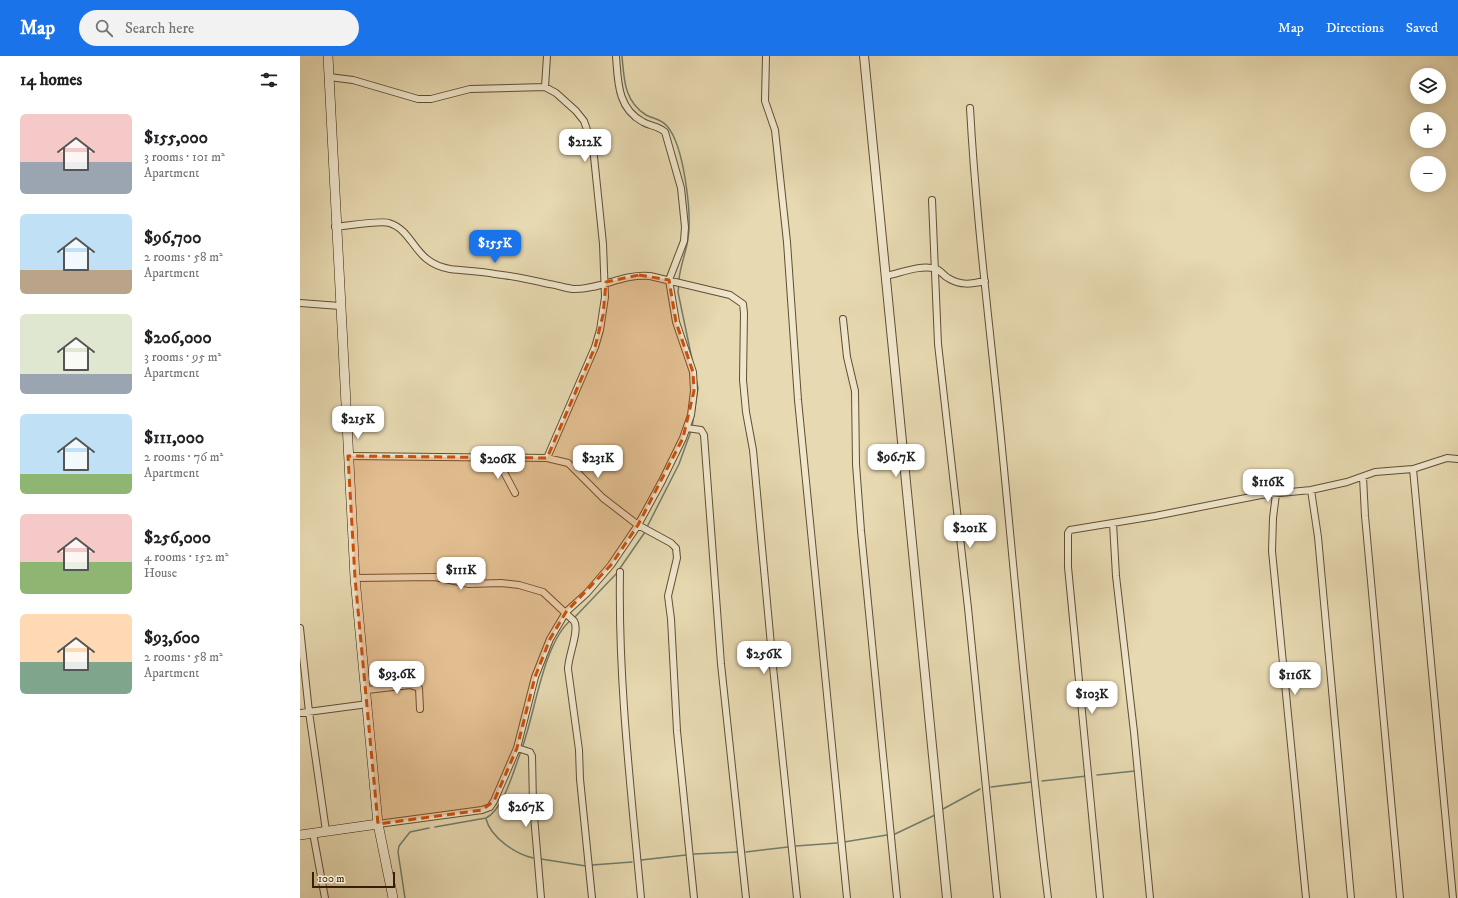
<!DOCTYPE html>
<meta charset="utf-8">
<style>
body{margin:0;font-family:"IM FELL DW Pica",serif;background:#f2f2f2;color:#202124;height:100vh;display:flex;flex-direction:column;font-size:15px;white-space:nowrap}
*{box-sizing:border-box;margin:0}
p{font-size:13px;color:#757577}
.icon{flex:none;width:22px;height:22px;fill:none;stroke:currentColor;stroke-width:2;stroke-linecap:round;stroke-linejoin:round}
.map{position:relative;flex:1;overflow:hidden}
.sheet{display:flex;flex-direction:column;background:#fff;width:300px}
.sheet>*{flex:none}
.tools{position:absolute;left:1110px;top:12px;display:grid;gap:8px}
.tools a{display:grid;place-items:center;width:36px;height:36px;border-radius:50%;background:#fff;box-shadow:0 2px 10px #0003;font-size:20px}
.scale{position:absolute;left:12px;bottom:10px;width:83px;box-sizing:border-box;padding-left:4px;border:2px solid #361f06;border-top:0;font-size:11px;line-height:14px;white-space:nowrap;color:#361f06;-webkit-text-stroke:3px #efe6cc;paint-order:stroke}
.price{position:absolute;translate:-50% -34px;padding:0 9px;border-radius:8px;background:#fff;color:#222;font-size:13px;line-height:26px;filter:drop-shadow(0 1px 2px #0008)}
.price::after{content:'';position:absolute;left:50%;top:24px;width:12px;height:9px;margin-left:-6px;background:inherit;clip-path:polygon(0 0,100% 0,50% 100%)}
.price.on{background:#1a73e8;color:#fff}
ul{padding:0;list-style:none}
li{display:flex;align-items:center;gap:12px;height:100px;padding:0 20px}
li span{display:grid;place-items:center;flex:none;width:112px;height:80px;border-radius:6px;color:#555}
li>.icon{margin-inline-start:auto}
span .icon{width:48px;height:48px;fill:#fffc;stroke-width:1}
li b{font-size:17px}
h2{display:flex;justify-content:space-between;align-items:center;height:48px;padding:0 20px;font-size:17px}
header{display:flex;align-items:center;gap:24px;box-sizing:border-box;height:56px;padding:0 20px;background:#1a73e8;color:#fff}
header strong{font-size:19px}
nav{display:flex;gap:22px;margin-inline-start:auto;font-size:14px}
.search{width:280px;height:36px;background:#f2f2f2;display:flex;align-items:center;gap:10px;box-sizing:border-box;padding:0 14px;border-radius:22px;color:#757577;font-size:15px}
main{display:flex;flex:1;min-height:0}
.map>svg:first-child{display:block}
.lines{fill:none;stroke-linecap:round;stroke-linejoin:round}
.stream{stroke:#707c6b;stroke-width:1.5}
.minor-casing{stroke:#624e31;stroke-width:8}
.tertiary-casing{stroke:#624e31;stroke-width:10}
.secondary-casing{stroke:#361f06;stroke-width:10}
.minor{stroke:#efe6cc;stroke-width:6}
.tertiary{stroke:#efe6cc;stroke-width:8}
.secondary{stroke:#efe6cc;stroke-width:9}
.marked{fill:#cd500b;fill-opacity:0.2;stroke:#cd500b;stroke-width:3;stroke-dasharray:8 5;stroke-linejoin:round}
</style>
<header>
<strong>Map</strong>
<div class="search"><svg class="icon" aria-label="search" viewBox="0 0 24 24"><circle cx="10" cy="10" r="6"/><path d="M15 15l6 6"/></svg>Search here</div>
<nav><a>Map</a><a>Directions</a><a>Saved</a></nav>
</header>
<main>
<section class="sheet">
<h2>14 homes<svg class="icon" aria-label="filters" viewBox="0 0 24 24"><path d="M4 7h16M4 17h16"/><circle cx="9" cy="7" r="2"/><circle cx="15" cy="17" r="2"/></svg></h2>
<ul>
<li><span style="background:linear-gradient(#f6c9c9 60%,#9aa5b1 0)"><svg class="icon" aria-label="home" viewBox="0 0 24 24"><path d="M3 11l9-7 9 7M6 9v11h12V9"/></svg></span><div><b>$155,000</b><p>3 rooms · 101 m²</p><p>Apartment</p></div></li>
<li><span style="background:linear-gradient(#bfe0f5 70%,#b9a48a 0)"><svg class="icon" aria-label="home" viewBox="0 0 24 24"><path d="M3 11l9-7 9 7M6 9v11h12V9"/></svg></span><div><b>$96,700</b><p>2 rooms · 58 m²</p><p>Apartment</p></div></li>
<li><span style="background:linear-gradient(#dfe7d0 75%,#9aa5b1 0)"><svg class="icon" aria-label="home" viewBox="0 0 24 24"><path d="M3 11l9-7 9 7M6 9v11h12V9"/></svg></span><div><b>$206,000</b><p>3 rooms · 95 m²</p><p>Apartment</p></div></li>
<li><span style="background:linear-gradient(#bfe0f5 75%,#8fb573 0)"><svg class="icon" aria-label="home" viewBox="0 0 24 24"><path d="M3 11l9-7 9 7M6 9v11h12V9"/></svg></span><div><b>$111,000</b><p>2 rooms · 76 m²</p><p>Apartment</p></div></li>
<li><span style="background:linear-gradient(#f6c9c9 60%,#8fb573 0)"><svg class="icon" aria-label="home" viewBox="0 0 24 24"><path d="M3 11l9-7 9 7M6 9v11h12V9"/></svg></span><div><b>$256,000</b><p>4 rooms · 152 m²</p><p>House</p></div></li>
<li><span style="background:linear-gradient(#ffd9b3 60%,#7fa58c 0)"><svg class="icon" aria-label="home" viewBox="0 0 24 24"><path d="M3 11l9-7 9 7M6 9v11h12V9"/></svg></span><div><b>$93,600</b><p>2 rooms · 58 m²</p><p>Apartment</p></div></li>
</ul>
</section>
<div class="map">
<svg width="1158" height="842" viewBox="0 0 1158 842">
<rect width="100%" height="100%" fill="#e7d9b1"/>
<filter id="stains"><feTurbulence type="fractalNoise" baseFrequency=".005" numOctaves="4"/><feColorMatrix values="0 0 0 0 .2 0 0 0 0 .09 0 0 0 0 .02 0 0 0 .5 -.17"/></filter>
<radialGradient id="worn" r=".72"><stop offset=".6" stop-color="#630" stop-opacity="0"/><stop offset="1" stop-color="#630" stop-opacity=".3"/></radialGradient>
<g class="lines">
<!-- stream -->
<path class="stream" d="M 322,0 C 324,23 324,45 346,59 C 354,63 361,63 367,70 C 384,89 392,158 388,183 C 386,197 380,210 379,224
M 379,228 L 378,236 L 398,332 L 392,371
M 347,471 L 379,408 L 391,375
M 274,562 L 316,518 L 345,476
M 222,692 C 235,658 243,587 271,564
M 797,719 L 835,715
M 742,725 L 787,720
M 691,731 L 731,726
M 643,753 L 680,733
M 186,763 C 191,782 216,798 233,802
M 135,771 L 186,762 C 203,754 214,714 221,695
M 595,778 L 635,759
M 544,786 L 587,779
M 496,790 L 537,787
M 446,796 L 488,791
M 394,798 L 438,796
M 241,803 L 286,810
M 341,804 L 386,799
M 292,809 L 332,806
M 105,842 L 98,796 L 99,790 L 110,776 L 129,772"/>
<defs>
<path id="minor" d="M 466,0 L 465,45 L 475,74 L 487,186 L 498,344 L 547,842
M 29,21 L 53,24 L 118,43 L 131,43 L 170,33 L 245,31 L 256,37 L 276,55 L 284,65 L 293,91 L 303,188 L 305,241 L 300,274 L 295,291 L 247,402
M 245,31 L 247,0
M 670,52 C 676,162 690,272 701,382 C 716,535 729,689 748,842
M 632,144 L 638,288 L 668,552 L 697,842
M 35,171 C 46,170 82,164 89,167 C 115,175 113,207 150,213 C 165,215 180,215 195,218 C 213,220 232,224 249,228 C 257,229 265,232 273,233 C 300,234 323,217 350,220 L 430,239 L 443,248 L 444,257 L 443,324 L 446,356 L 453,394 L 473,611 L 497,842
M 586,220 C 601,217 621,208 636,213 C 640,214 644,220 648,222 C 661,230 671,228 685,225
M 0,247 L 40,250
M 543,263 L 547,301 L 555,335 L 556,408 L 561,475 L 597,842
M 387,372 L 401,374 L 404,379 L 421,608 L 446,842
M 48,400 L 247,402 L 268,407 L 303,442 L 338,469 L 371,487 L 376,492 L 377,502 L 368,540 L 371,563 L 377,675 L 394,842
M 197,403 L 215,437
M 1113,413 L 1153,842
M 1063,421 L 1065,460 L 1100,842
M 1011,434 L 1018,481 L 1051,842
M 976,438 L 973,462 L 972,495 L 1006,842
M 813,467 L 816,520 L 834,676 L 850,842
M 320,516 C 318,625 331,734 341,842
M 55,522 L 135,521 L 169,528 L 201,527 L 219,529 L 243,536 L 274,565 C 280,574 268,600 268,613 L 279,694 L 280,723 L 292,842
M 0,572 L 9,656 L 26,775
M 67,634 L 110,629 L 119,632 L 120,653
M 0,657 L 68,648
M 217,692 L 230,696 L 232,700 L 233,748 L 241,842
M 78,768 L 182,754 L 190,751 L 194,745 L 217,692 L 235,621 L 250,583 L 266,556 L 287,537 L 311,509 L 338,469 L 362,425 L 383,382 L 391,359 L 394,335 L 393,316 L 376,266 L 369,224 L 384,185 L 385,171 L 381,132 L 365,76 C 358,70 350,70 343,66 C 317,52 318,25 316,0
M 13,777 L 25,842
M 800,842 L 768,511 L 768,477 L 770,474 L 855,460 L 961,439 L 1011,434 L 1047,426 L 1075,416 L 1113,413 L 1147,402 L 1158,403"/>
<path id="tertiary" d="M 564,0 L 647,842"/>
<path id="secondary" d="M 28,0 L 55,522 L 78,768 L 93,842
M 0,779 L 78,768"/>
</defs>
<!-- minor casing -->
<use href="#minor" class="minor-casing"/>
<!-- tertiary casing -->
<use href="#tertiary" class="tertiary-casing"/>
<!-- secondary casing -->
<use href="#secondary" class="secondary-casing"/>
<!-- minor -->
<use href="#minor" class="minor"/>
<!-- tertiary -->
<use href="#tertiary" class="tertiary"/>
<!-- secondary -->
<use href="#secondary" class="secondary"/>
</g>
<!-- marked area -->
<path class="marked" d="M 339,219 L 369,224 L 376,266 L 393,316 L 394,335 L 383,382 L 338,469 L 311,509 L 266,556 L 250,583 L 235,621 L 217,692 L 194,745 L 182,754 L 78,768 L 55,522 L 48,400 L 247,402 L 295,291 L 303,259 L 306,226 Z"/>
<rect width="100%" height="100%" filter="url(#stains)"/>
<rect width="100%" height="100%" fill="url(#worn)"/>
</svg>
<div class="tools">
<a><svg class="icon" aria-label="layers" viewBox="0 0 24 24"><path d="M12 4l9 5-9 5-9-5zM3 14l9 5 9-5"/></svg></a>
<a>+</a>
<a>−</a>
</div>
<div class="scale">100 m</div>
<b class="price" style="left:285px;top:107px">$212K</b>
<b class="price on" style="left:195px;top:208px">$155K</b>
<b class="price" style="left:58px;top:384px">$215K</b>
<b class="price" style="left:596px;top:422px">$96.7K</b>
<b class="price" style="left:298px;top:423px">$231K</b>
<b class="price" style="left:198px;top:424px">$206K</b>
<b class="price" style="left:968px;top:447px">$116K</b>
<b class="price" style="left:670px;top:493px">$201K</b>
<b class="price" style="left:161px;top:535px">$111K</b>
<b class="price" style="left:464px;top:619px">$256K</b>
<b class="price" style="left:97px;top:639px">$93.6K</b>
<b class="price" style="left:995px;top:640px">$116K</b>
<b class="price" style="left:792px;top:659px">$103K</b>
<b class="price" style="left:226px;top:772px">$267K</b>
</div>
</main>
